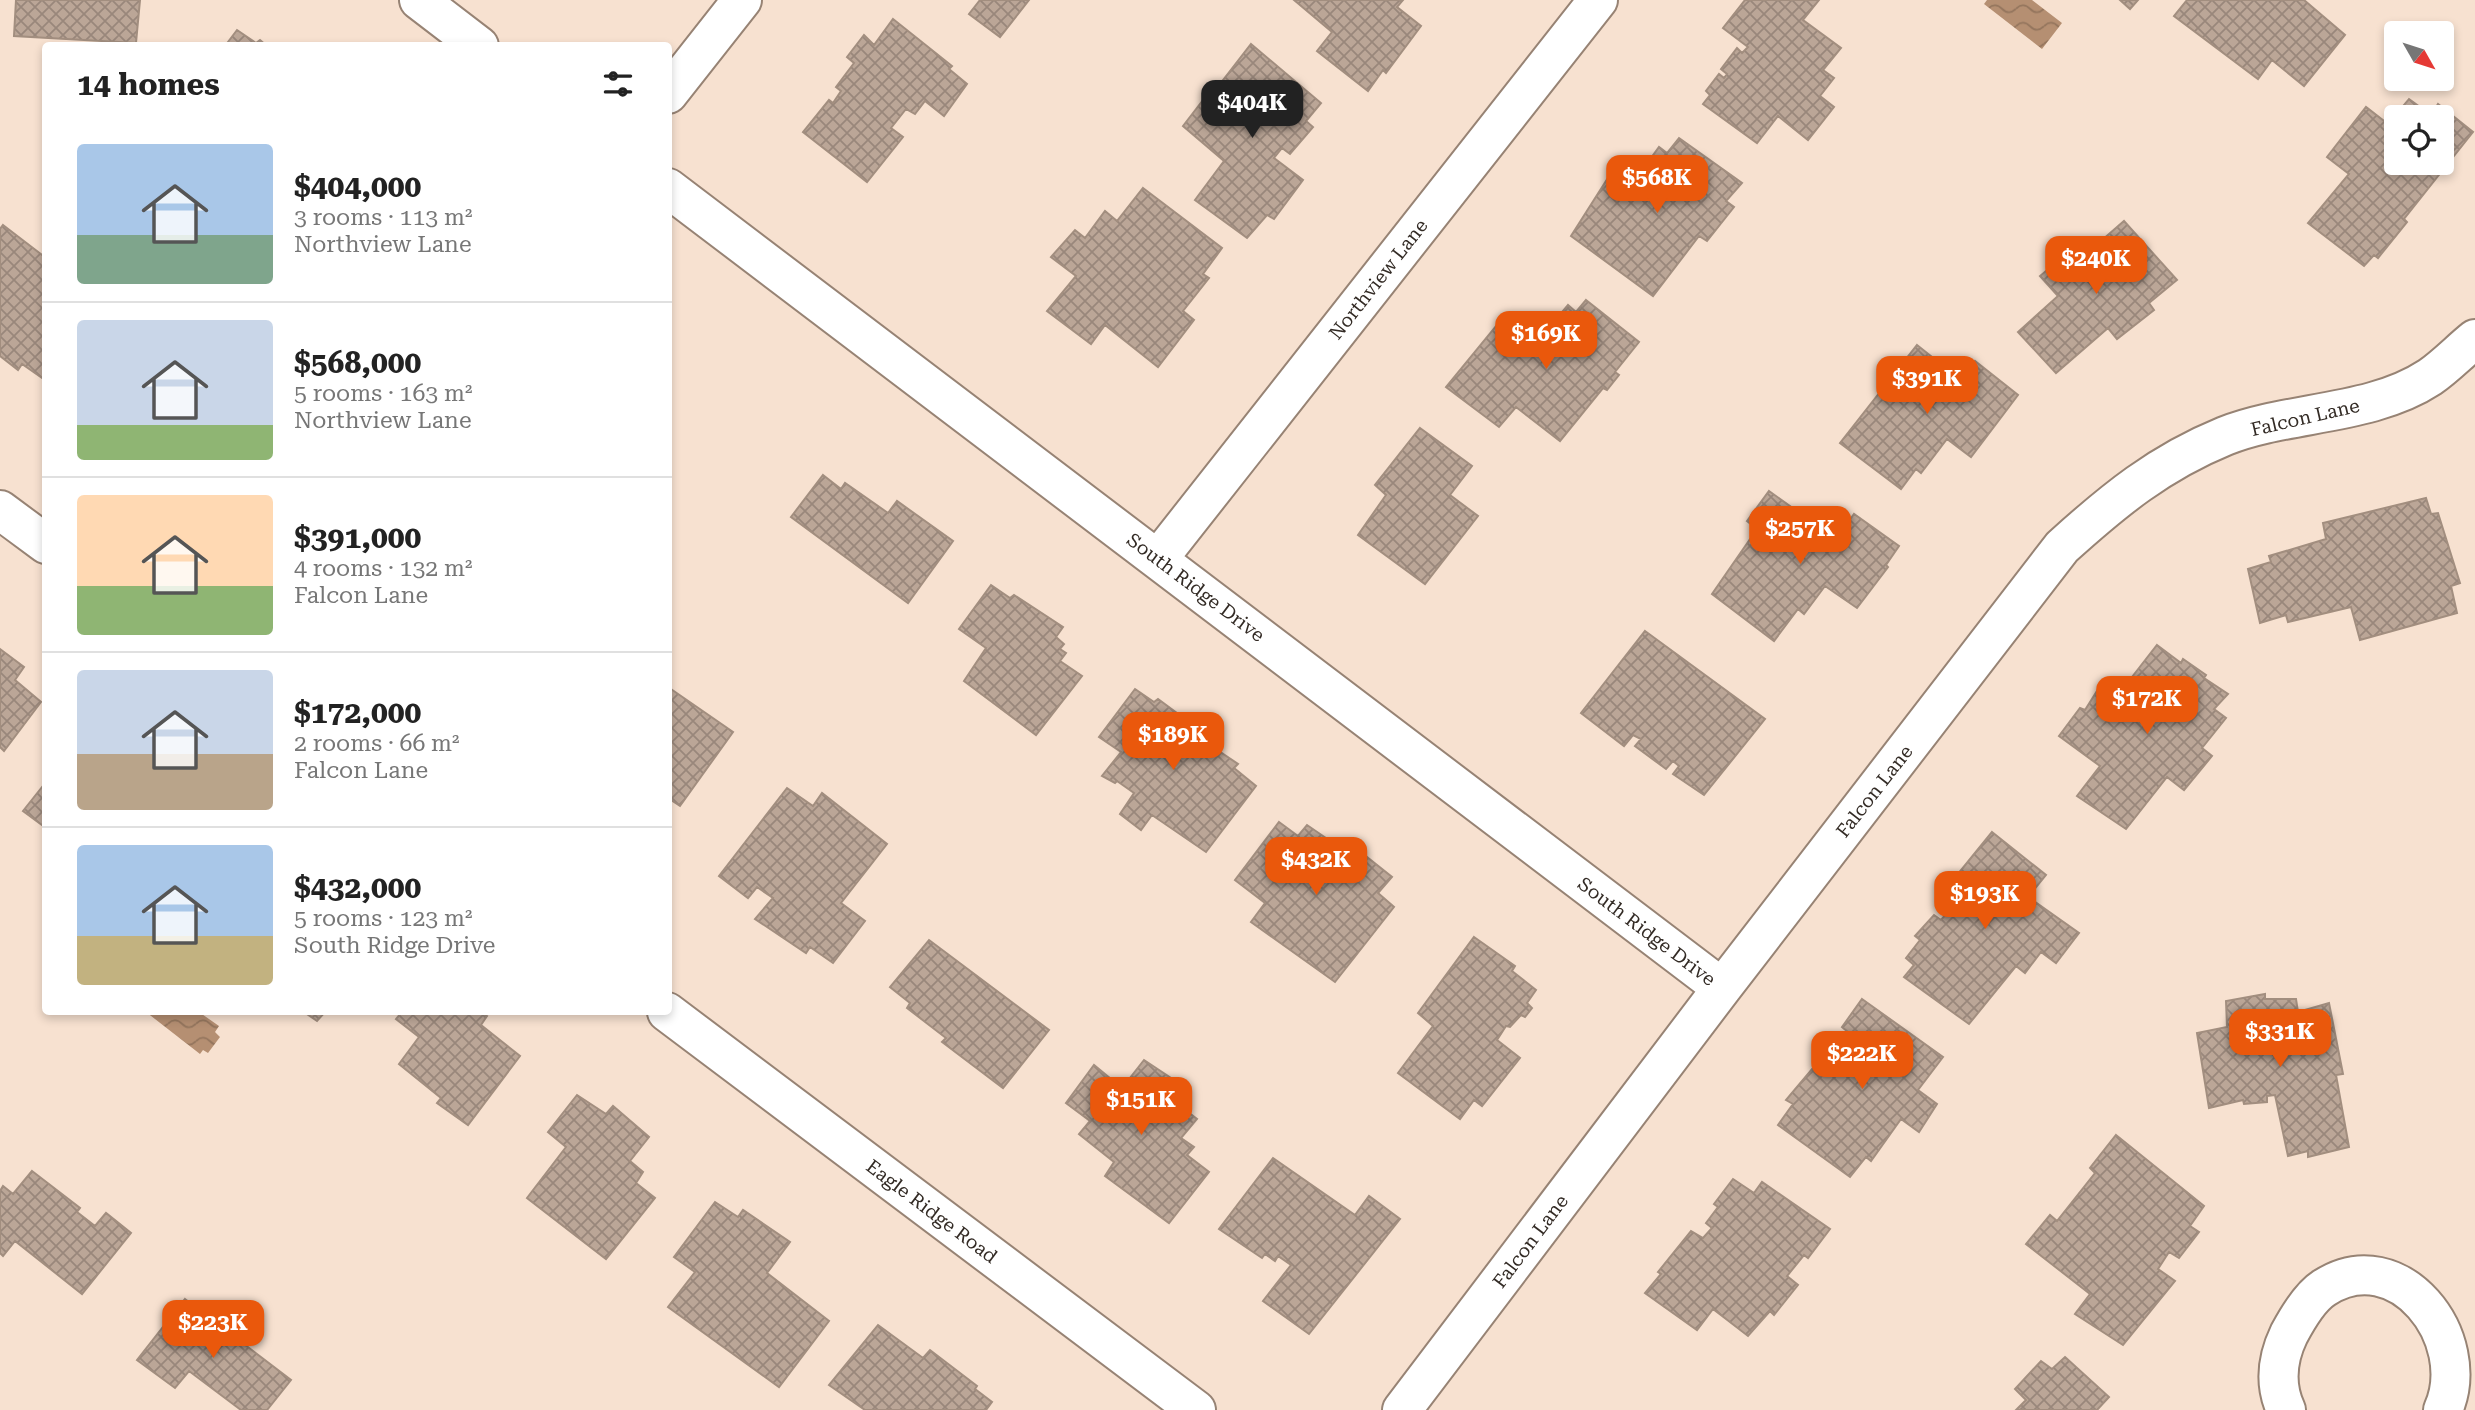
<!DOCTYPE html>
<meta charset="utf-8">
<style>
body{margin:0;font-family:"Roboto Serif",serif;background:#f2f2f2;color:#222;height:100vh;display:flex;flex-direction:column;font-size:26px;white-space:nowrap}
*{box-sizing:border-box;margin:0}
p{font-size:23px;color:#767676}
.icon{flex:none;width:38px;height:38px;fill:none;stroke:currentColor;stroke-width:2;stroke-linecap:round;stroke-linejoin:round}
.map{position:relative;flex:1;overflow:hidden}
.drawer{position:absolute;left:42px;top:42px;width:630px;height:973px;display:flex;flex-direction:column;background:#fff;border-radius:7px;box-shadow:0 4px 10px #0003}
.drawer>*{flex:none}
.needle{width:46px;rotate:129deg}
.controls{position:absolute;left:2384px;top:21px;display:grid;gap:14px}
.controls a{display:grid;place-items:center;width:70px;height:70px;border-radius:7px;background:#fff;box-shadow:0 4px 10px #0003;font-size:35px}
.price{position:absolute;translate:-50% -60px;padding:0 16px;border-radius:14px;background:#ea580c;color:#fff;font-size:23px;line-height:46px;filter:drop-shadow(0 2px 4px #0008)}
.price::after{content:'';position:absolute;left:50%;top:42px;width:21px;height:16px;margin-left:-10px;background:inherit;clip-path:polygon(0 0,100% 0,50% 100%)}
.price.selected{background:#222;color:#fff}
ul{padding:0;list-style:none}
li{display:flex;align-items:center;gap:21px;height:175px;padding:0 35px}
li+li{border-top:2px solid #e0e0e0}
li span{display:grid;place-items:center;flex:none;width:196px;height:140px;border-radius:7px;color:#555}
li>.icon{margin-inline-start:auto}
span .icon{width:84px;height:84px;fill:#fffc;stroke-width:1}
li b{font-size:30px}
h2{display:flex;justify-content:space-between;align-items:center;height:84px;padding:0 35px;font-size:30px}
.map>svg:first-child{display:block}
.water{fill:url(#water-waves)}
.building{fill:url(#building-cross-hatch);stroke:#a28e7f;stroke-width:2;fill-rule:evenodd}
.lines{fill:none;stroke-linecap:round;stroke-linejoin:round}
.street-casing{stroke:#978374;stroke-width:42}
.street{stroke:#fff;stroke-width:38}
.labels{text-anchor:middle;stroke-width:5;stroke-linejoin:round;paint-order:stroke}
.street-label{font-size:19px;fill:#332b25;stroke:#fff}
</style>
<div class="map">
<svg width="2475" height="1410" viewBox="0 0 2475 1410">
<defs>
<pattern id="water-waves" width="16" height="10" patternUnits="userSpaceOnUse" patternTransform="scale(1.75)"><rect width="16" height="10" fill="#b58f72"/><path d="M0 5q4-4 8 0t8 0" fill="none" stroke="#94755d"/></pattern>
<pattern id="building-cross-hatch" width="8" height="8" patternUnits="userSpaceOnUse" patternTransform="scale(1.75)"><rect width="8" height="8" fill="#bba697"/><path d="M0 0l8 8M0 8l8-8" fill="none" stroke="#99877b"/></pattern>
</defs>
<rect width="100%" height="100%" fill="#f7e1d0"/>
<!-- water -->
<path class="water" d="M 1987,0 L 2032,0 L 2062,23 L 2042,49 L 1984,4 Z
M 146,1012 L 199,1012 L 219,1026 L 215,1032 L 220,1037 L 208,1053 L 203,1050 L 200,1054 Z"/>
<!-- building -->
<path class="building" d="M 16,0 L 140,0 L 136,43 L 14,36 Z
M 980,0 L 1029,0 L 1000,37 L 969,14 Z
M 1294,0 L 1403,0 L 1397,7 L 1421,26 L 1386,73 L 1383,70 L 1368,91 L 1317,51 L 1332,32 Z
M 1745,0 L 1819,0 L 1803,20 L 1841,48 L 1823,70 L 1834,78 L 1820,96 L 1834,107 L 1808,140 L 1778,116 L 1757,143 L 1703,104 L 1710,95 L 1706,91 L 1719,74 L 1724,78 L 1727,74 L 1721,69 L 1737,48 L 1742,53 L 1748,47 L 1723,28 Z
M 2120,0 L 2138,0 L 2130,9 Z
M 2187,0 L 2304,0 L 2345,35 L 2304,86 L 2272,60 L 2258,79 L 2174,16 Z
M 893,19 L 952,66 L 949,69 L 967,84 L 944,116 L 925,101 L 915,114 L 906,109 L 891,128 L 903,137 L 867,182 L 803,132 L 829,100 L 833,103 L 841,91 L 836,87 L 854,63 L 847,57 L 864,35 L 874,45 Z
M 237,30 L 256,43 L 260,40 L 267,46 L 225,46 Z
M 1251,44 L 1321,103 L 1306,121 L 1313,127 L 1290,154 L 1282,148 L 1274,158 L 1303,180 L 1274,219 L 1267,215 L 1247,238 L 1195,200 L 1224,161 L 1183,126 L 1203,100 L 1206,102 Z
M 2409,99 L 2431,115 L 2438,104 L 2473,132 L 2404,219 L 2407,222 L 2378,258 L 2374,255 L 2364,266 L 2308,223 L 2349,174 L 2327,157 L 2366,107 L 2388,124 ZM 2396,117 L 2441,117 L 2441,163 L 2396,163 Z
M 1679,138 L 1742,183 L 1726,201 L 1734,207 L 1707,241 L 1699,236 L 1653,296 L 1571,236 L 1613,170 L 1639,189 L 1647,178 L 1641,172 L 1659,147 L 1667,153 Z
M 1143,188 L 1222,248 L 1203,274 L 1209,278 L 1183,311 L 1194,320 L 1158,367 L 1105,325 L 1091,344 L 1047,311 L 1076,276 L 1051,257 L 1075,230 L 1085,238 L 1105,211 L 1117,221 Z
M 2124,221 L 2177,280 L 2149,303 L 2154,310 L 2117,339 L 2108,328 L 2056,373 L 2018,332 L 2058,296 L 2040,276 L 2077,245 L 2085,255 Z
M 3,225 L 46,258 L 46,373 L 42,378 L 22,364 L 18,370 L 0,356 L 0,229 Z
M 1586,300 L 1639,342 L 1615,372 L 1619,375 L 1607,390 L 1603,388 L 1560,441 L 1516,407 L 1499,427 L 1446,387 L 1496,326 L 1527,349 L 1542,327 L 1551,335 L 1563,322 L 1558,317 L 1568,305 L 1576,312 Z
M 1917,345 L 1961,380 L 1975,361 L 2018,395 L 1971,457 L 1947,439 L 1921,473 L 1916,469 L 1901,489 L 1840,443 Z
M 1420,428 L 1472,466 L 1450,495 L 1478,516 L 1425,584 L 1358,535 L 1386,495 L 1375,485 Z
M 823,475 L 841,489 L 845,483 L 888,513 L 897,501 L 953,541 L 908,603 L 791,517 Z
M 1769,491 L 1829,534 L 1833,528 L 1840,534 L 1854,514 L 1899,546 L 1886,565 L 1888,567 L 1857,608 L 1825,586 L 1804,614 L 1798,609 L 1774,641 L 1712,594 L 1757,529 L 1747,521 Z
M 2426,498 L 2431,514 L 2438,513 L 2460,583 L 2451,586 L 2457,613 L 2360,640 L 2351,607 L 2288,622 L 2286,615 L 2260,623 L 2248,569 L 2271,562 L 2269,556 L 2326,539 L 2323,523 Z
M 991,585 L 1010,598 L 1014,595 L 1063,627 L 1056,637 L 1064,644 L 1060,649 L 1066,653 L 1060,661 L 1082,676 L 1036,735 L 964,681 L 986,648 L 959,629 Z
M 1645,631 L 1765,719 L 1704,795 L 1673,774 L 1679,766 L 1673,761 L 1666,769 L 1635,746 L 1641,739 L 1633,735 L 1624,746 L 1581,713 Z
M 2157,645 L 2181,663 L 2183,659 L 2206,675 L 2204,678 L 2228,694 L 2214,709 L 2226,718 L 2202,748 L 2212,756 L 2184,790 L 2167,777 L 2126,829 L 2077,796 L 2100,766 L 2059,736 L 2080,708 L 2085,710 L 2097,691 L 2128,712 L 2140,699 L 2137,696 L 2144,687 L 2132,677 Z
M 0,649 L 24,667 L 15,680 L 41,702 L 4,751 L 0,747 Z
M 668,687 L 733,732 L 680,806 L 668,798 Z
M 1135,689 L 1154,702 L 1158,699 L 1204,733 L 1201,739 L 1238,764 L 1234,768 L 1256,786 L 1206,852 L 1152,815 L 1141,830 L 1120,814 L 1134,793 L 1117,781 L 1115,783 L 1102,776 L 1121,752 L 1099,737 Z
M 46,782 L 46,828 L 23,811 Z
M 787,788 L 813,806 L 822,793 L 887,844 L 841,903 L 865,921 L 833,963 L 810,947 L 806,953 L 755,919 L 773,898 L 757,887 L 748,898 L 719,876 Z
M 1279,822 L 1298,836 L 1307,825 L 1342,849 L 1348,842 L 1392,877 L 1378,893 L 1394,907 L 1335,982 L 1251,922 L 1265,903 L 1235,880 Z
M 1992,832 L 2046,875 L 2028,897 L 2079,933 L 2056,963 L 2041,952 L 2025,973 L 2016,966 L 1969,1024 L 1904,977 L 1914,965 L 1906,958 L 1920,940 L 1915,936 L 1934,915 L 1941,920 L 1948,912 L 1936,901 Z
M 1474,937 L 1515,966 L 1512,971 L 1536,990 L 1527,1003 L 1532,1008 L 1525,1017 L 1521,1015 L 1510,1027 L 1506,1026 L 1497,1040 L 1520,1058 L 1482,1106 L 1474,1100 L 1460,1119 L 1398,1073 L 1433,1026 L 1418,1013 Z
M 929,940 L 1049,1030 L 1003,1088 L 942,1042 L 946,1038 L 907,1008 L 910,1003 L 890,987 Z
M 2265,994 L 2265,999 L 2296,999 L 2298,1012 L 2329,1003 L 2343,1074 L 2336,1075 L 2349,1147 L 2308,1157 L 2308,1151 L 2288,1156 L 2275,1095 L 2267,1096 L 2267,1102 L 2244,1104 L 2243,1100 L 2209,1108 L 2197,1033 L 2227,1027 L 2226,1001 Z
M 1862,999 L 1943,1057 L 1918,1090 L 1937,1104 L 1919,1132 L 1901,1119 L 1871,1161 L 1866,1157 L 1850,1177 L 1778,1125 L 1793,1104 L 1786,1100 L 1823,1056 L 1828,1059 L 1848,1032 L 1842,1027 Z
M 304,1012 L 325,1012 L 317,1021 Z
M 402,1012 L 480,1012 L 487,1016 L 481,1025 L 520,1056 L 468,1125 L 437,1103 L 441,1098 L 399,1064 L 419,1037 L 396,1019 Z
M 1144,1060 L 1174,1080 L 1163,1093 L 1197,1119 L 1181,1138 L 1194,1147 L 1187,1155 L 1209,1172 L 1169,1223 L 1105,1176 L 1114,1162 L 1079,1134 L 1090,1121 L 1066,1103 L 1094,1065 L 1122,1088 Z
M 577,1095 L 606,1114 L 613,1106 L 649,1137 L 630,1161 L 643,1172 L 636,1183 L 655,1198 L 606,1259 L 527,1198 L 566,1147 L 548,1132 Z
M 2116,1135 L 2204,1206 L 2190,1226 L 2199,1232 L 2179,1258 L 2169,1252 L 2158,1269 L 2175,1281 L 2123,1345 L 2075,1314 L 2090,1294 L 2026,1244 L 2050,1215 L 2057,1221 L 2095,1173 L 2090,1168 Z
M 1273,1158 L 1355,1215 L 1369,1196 L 1400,1219 L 1309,1334 L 1263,1301 L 1291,1265 L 1278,1256 L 1275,1261 L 1265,1254 L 1262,1258 L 1219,1229 Z
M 32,1171 L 80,1208 L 77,1212 L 95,1226 L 106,1213 L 131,1233 L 82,1294 L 15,1241 L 3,1256 L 0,1253 L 0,1191 L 3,1186 L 13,1194 Z
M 1733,1179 L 1754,1193 L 1762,1182 L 1830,1229 L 1808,1258 L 1804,1255 L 1787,1276 L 1798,1285 L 1774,1315 L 1770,1311 L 1748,1336 L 1713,1309 L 1697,1330 L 1645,1293 L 1661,1274 L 1658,1272 L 1691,1231 L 1703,1238 L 1712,1228 L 1706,1223 L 1718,1207 L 1714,1204 Z
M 715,1202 L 738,1217 L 743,1210 L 790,1242 L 767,1273 L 829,1321 L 779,1387 L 668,1307 L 695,1272 L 674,1257 Z
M 185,1299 L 291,1380 L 267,1410 L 241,1410 L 189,1371 L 175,1388 L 137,1360 Z
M 878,1325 L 923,1358 L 930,1350 L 977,1386 L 975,1389 L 992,1402 L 986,1410 L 865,1410 L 829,1385 Z
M 2065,1357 L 2109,1397 L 2097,1410 L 2016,1410 L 2026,1400 L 2015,1389 L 2041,1361 L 2052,1369 Z"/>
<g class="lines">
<defs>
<path id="street" d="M 419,0 L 479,46
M 668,94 L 742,0
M 668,188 L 1722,988
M 0,510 L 46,544
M 1158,559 L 1598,0
M 667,1012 L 1196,1410
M 1402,1410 L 1722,988 L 2062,547 C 2114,500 2159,463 2225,436 C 2287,411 2371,416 2430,377 C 2446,366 2460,351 2475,339
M 2286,1410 C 2274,1384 2277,1359 2289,1334 C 2297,1319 2310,1297 2324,1288 C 2398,1240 2475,1338 2443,1410"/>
</defs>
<!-- street casing -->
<use href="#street" class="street-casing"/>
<!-- street -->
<use href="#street" class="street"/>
</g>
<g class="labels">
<!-- street labels -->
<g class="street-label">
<text transform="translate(1378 279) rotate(-52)" y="7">Northview Lane</text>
<text transform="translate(2305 417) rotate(-13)" y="7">Falcon Lane</text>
<text transform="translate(1196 587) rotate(37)" y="7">South Ridge Drive</text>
<text transform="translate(1874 791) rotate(-52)" y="7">Falcon Lane</text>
<text transform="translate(1647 931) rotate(37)" y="7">South Ridge Drive</text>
<text transform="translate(932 1211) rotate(37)" y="7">Eagle Ridge Road</text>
<text transform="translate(1530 1241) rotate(-53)" y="7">Falcon Lane</text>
</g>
</g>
</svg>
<div class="controls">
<a><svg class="needle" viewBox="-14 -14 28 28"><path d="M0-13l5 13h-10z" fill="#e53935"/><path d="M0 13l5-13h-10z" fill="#767676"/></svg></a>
<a><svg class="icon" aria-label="locate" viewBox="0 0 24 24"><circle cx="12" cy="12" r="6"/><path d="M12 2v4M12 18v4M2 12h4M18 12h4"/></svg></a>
</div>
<b class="price selected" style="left:1252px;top:140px">$404K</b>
<b class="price" style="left:1657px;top:215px">$568K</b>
<b class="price" style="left:2096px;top:296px">$240K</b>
<b class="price" style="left:1546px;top:371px">$169K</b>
<b class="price" style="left:1927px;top:416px">$391K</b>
<b class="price" style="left:1800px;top:566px">$257K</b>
<b class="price" style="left:2147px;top:736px">$172K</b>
<b class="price" style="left:1173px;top:772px">$189K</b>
<b class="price" style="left:1316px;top:897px">$432K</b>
<b class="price" style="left:1985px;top:931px">$193K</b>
<b class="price" style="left:2280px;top:1069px">$331K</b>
<b class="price" style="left:1862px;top:1091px">$222K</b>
<b class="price" style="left:1141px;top:1137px">$151K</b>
<b class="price" style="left:213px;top:1360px">$223K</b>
<section class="drawer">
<h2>14 homes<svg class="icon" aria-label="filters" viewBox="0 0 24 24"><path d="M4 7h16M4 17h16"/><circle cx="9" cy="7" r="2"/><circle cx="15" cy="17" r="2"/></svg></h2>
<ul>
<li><span style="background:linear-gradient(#a9c7e8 65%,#7fa58c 0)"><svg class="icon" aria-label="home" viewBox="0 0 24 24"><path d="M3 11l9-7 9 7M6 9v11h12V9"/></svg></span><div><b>$404,000</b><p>3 rooms · 113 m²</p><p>Northview Lane</p></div></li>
<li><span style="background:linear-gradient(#c9d6e8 75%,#8fb573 0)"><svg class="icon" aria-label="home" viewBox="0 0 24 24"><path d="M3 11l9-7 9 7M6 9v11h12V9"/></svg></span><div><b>$568,000</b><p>5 rooms · 163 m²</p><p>Northview Lane</p></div></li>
<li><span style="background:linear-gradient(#ffd9b3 65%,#8fb573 0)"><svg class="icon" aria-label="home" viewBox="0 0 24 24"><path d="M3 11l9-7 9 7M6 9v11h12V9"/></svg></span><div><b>$391,000</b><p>4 rooms · 132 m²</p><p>Falcon Lane</p></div></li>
<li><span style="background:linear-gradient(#c9d6e8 60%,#b9a48a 0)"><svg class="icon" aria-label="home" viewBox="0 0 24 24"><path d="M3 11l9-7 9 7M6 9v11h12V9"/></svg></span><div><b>$172,000</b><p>2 rooms · 66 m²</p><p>Falcon Lane</p></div></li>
<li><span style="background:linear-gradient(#a9c7e8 65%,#c2b280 0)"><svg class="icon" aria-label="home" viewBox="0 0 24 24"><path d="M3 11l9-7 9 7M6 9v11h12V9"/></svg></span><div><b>$432,000</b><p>5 rooms · 123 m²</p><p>South Ridge Drive</p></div></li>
</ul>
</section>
</div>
